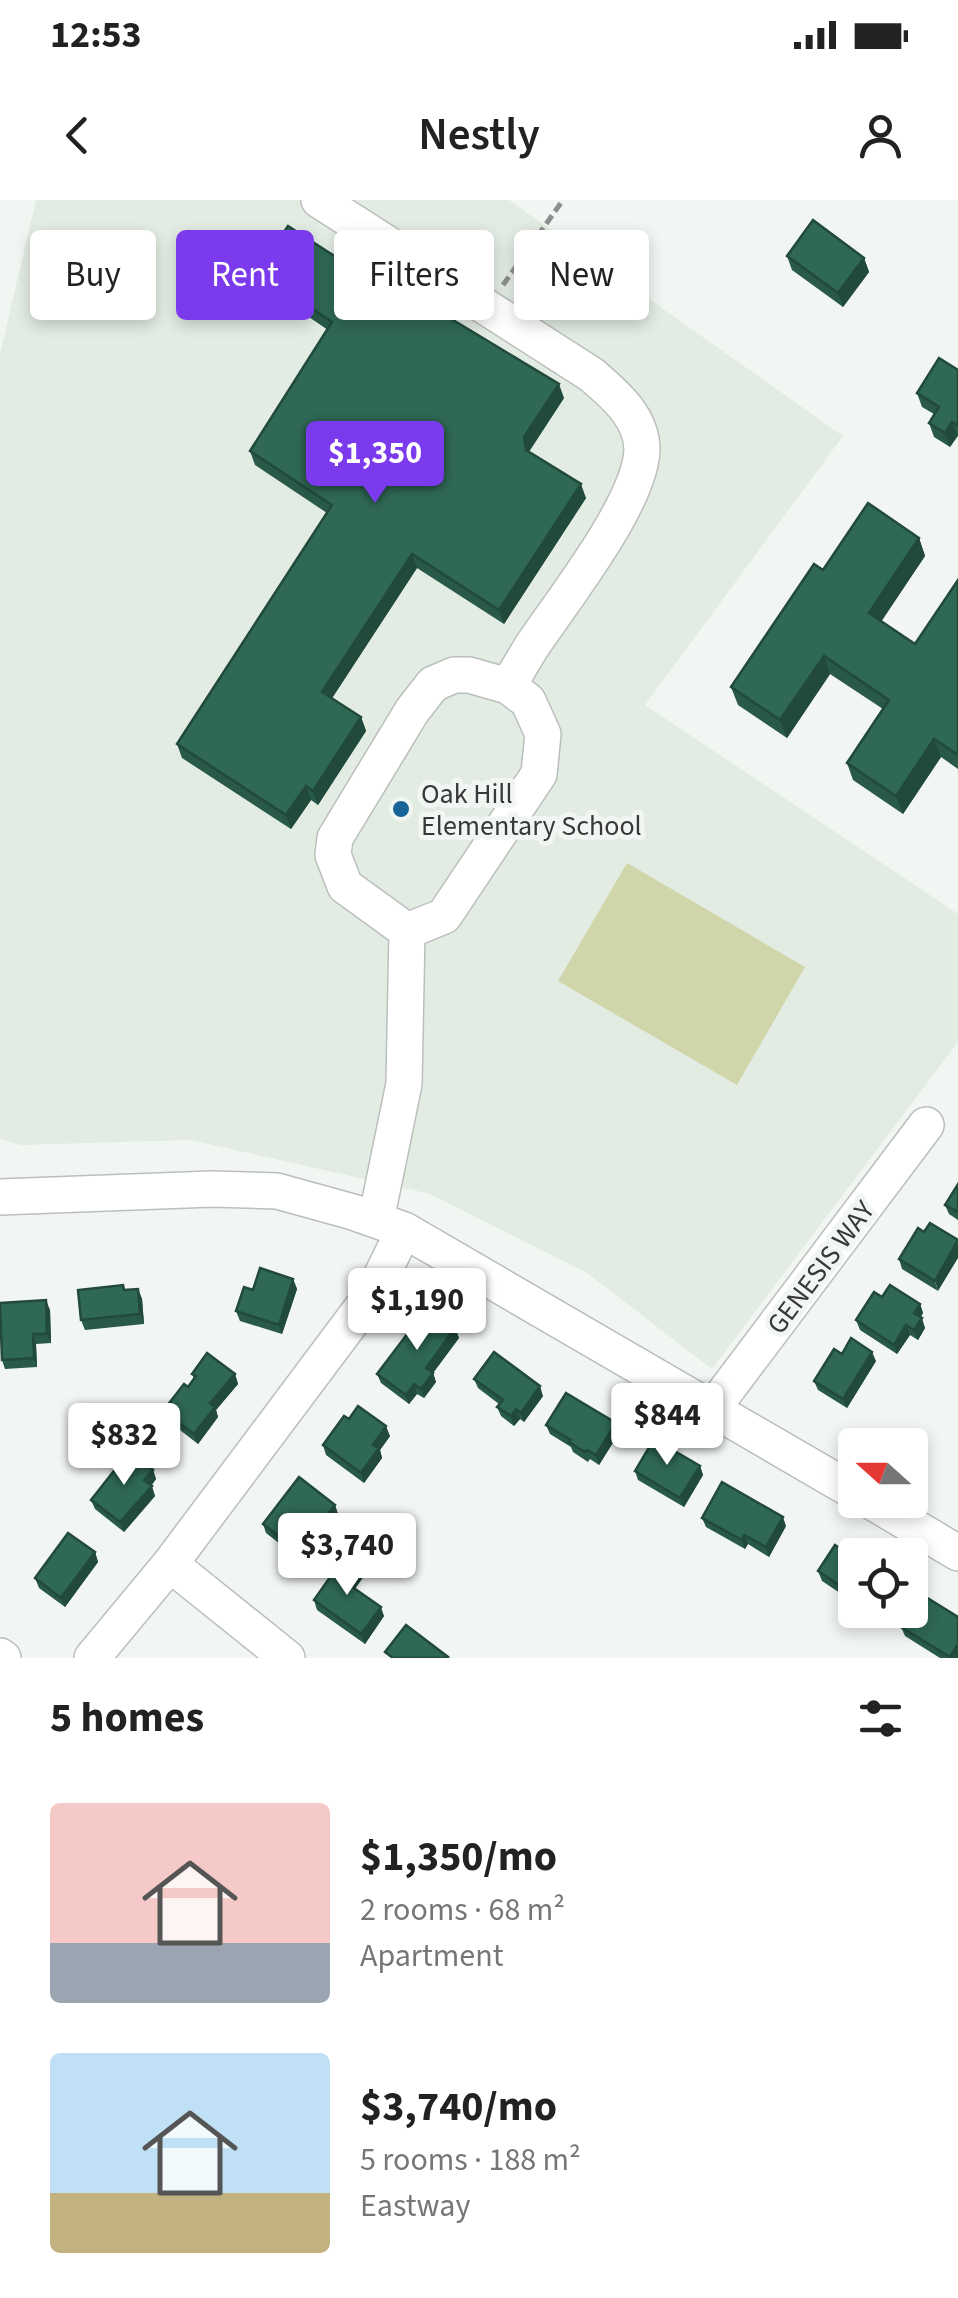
<!DOCTYPE html>
<meta charset="utf-8">
<style>
body{margin:0;font-family:"Source Sans 3",sans-serif;background:#f2f2f2;color:#222;height:100vh;display:flex;flex-direction:column;font-size:38px;white-space:nowrap}
*{box-sizing:border-box;margin:0}
p{font-size:32px;color:#767676}
.icon{flex:none;width:55px;height:55px;fill:none;stroke:currentColor;stroke-width:2;stroke-linecap:round;stroke-linejoin:round}
.map{position:relative;height:1458px;overflow:hidden}
.sheet{display:flex;flex-direction:column;background:#fff;flex:1}
.sheet>*{flex:none}
.hud{position:absolute;left:30px;top:30px;width:900px;height:90px;display:flex;gap:20px}
.needle{width:65px;rotate:291deg}
.fabs{position:absolute;left:838px;top:1228px;display:grid;gap:20px}
.fabs a{display:grid;place-items:center;width:90px;height:90px;border-radius:10px;background:#fff;box-shadow:0 5px 15px #0003;font-size:50px}
.price{position:absolute;translate:-50% -85px;padding:0 22px;border-radius:10px;background:#fff;color:#222;font-size:32px;line-height:65px;filter:drop-shadow(0 2px 5px #0008)}
.price::after{content:'';position:absolute;left:50%;top:60px;width:30px;height:22px;margin-left:-15px;background:inherit;clip-path:polygon(0 0,100% 0,50% 100%)}
.price.on{background:#7c3aed;color:#fff}
ul{padding:0;list-style:none}
li{display:flex;align-items:center;gap:30px;height:250px;padding:0 50px}
li span{display:grid;place-items:center;flex:none;width:280px;height:200px;border-radius:10px;color:#555}
li>.icon{margin-inline-start:auto}
span .icon{width:120px;height:120px;fill:#fffc;stroke-width:1}
li b{font-size:42px}
h2{display:flex;justify-content:space-between;align-items:center;height:120px;padding:0 50px;font-size:42px}
.tag{padding:0 35px;border-radius:10px;background:#fff;box-shadow:0 5px 15px #0003;font-size:35px;line-height:90px}
.tag.on{background:#7c3aed;color:#fff}
.status{display:flex;justify-content:space-between;align-items:center;height:70px;padding:0 50px;background:#fff;direction:ltr}
.status svg{height:28px;fill:currentColor}
header{display:flex;justify-content:space-between;align-items:center;height:130px;padding:0 50px;background:#fff;font-size:45px;font-weight:600}
.map>svg:first-child{display:block}
.built{fill:#e2ece3}
.pitch{fill:#d1d6aa}
.lines{fill:none;stroke-linecap:round;stroke-linejoin:round}
.minor-casing{stroke:#bbbfbc;stroke-width:38}
.path{stroke:#8d8f8e;stroke-width:5;stroke-dasharray:10 5;stroke-linecap:butt}
.minor{stroke:#fff;stroke-width:35}
.wall{fill:#285949}
.shaded-wall{fill:#21493c}
.building{fill:#2f6855;stroke:#21493c;stroke-width:2.5}
.poi-dot{fill:#186397;stroke:#f2f6f3;stroke-width:4}
.labels{text-anchor:middle;stroke-width:10;stroke-linejoin:round;paint-order:stroke}
.poi-label{font-size:28px;fill:#373837;stroke:#f2f6f3;text-anchor:start}
.street-label{font-size:28px;fill:#373837;stroke:#f2f6f3}
</style>
<div class="status"><b>12:53</b><svg viewBox="0 0 49 12"><path d="M0 12V9h3v3zM5 12V6h3v6zM10 12V3h3v9zM15 12V0h3v12zM26 1h20v11H26zM47 4h2v5h-2z"/></svg></div>
<header><svg class="icon" aria-label="back" viewBox="0 0 24 24"><path d="M15 5l-7 7 7 7"/></svg>Nestly<svg class="icon" aria-label="person" viewBox="0 0 24 24"><circle cx="12" cy="8" r="4"/><path d="M4 21q1-7 8-7t8 7"/></svg></header>
<div class="map">
<svg width="958" height="1458" viewBox="0 0 958 1458">
<rect width="100%" height="100%" fill="#f2f6f3"/>
<!-- built -->
<path class="built" d="M 36,0 L 509,0 L 843,236 L 645,505 L 958,714 L 958,842 L 712,1169 L 587,1073 L 430,994 L 191,940 L 21,945 L 0,939 L 0,154 Z"/>
<!-- pitch -->
<path class="pitch" d="M 627,663 L 805,767 L 737,885 L 558,781 Z"/>
<g class="lines">
<defs>
<path id="minor" d="M 319,0 L 592,175 C 614,194 642,217 642,250 C 640,303 563,400 532,446 C 524,459 516,473 508,486
M 454,475 L 469,475 L 508,486 L 528,501 L 543,534 L 539,574 L 444,716 L 407,731 L 345,686 L 333,655 L 335,638 L 412,511 L 433,484 Z
M 0,997 L 212,989 L 277,991 L 353,1012 L 404,1030 L 855,1292
M 376,1020 L 404,884 L 407,731
M 713,1208 L 926,925
M 869,1300 L 958,1353
M 170,1364 L 287,1458
M 0,1456 L 3,1458
M 92,1458 L 170,1364 L 373,1093 L 404,1030"/>
</defs>
<!-- minor casing -->
<use href="#minor" class="minor-casing"/>
<!-- path -->
<path class="path" d="M 503,85 L 563,0"/>
<!-- minor -->
<use href="#minor" class="minor"/>
</g>
<!-- wall -->
<path class="wall" d="M 787,56 L 864,58 L 869,72 L 843,107 L 792,70 Z
M 253,78 L 421,112 L 564,198 L 529,252 L 586,298 L 504,424 L 417,368 L 332,498 L 361,517 L 366,531 L 318,605 L 311,600 L 291,629 L 182,558 L 177,544 L 327,313 L 255,265 L 250,251 L 328,130 L 303,113 L 297,116 L 258,92 Z
M 958,170 L 958,236 L 950,247 L 934,237 L 929,223 L 934,214 L 922,207 L 917,193 Z
M 919,338 L 925,356 L 881,421 L 915,444 L 958,380 L 958,569 L 941,557 L 903,614 L 853,580 L 847,563 L 883,509 L 830,474 L 787,538 L 738,505 L 731,487 L 823,370 Z
M 958,984 L 958,1020 L 949,1014 L 945,1005 Z
M 918,1028 L 938,1091 L 902,1069 L 899,1059 Z
M 293,1079 L 297,1089 L 282,1134 L 240,1121 L 236,1111 L 253,1090 Z
M 123,1085 L 125,1090 L 138,1089 L 142,1099 L 144,1124 L 85,1130 L 81,1120 Z
M 882,1097 L 920,1104 L 923,1113 L 920,1118 L 925,1128 L 918,1140 L 910,1135 L 897,1154 L 860,1130 L 856,1120 Z
M 50,1110 L 51,1143 L 36,1144 L 37,1167 L 5,1169 L 2,1160 Z
M 416,1126 L 455,1128 L 459,1138 L 433,1173 L 436,1182 L 424,1198 L 417,1194 L 409,1204 L 381,1183 L 377,1174 Z
M 842,1154 L 876,1161 L 847,1208 L 818,1190 L 814,1181 Z
M 192,1174 L 235,1174 L 238,1184 L 216,1210 L 218,1217 L 198,1244 L 167,1220 L 163,1211 L 188,1187 L 194,1179 Z
M 474,1179 L 543,1196 L 524,1222 L 520,1219 L 514,1226 L 501,1216 L 497,1207 L 499,1204 L 478,1188 Z
M 349,1219 L 390,1236 L 380,1250 L 382,1258 L 364,1283 L 326,1255 L 323,1245 Z
M 616,1223 L 619,1233 L 599,1265 L 590,1259 L 588,1262 L 573,1252 L 571,1247 L 550,1234 L 546,1225 Z
M 124,1264 L 153,1270 L 156,1279 L 151,1286 L 155,1296 L 124,1332 L 95,1309 L 91,1300 Z
M 700,1266 L 703,1275 L 684,1307 L 638,1280 L 635,1271 Z
M 335,1305 L 338,1314 L 302,1361 L 266,1333 L 263,1324 Z
M 702,1318 L 786,1326 L 769,1357 L 748,1344 L 745,1349 L 706,1327 Z
M 95,1352 L 98,1362 L 65,1407 L 39,1388 L 35,1378 Z
M 855,1358 L 855,1403 L 822,1381 L 818,1371 Z
M 364,1376 L 355,1388 L 384,1416 L 365,1444 L 317,1410 L 314,1400 Z
M 901,1427 L 958,1458 L 940,1458 L 905,1436 Z"/>
<!-- shaded-wall -->
<path class="shaded-wall" d="M 864,58 L 869,72 L 843,107 L 838,93 Z
M 559,184 L 564,198 L 529,251 L 531,263 L 526,250 L 524,237 Z
M 952,222 L 957,236 L 950,247 L 945,233 Z
M 581,284 L 586,298 L 504,424 L 499,410 Z
M 919,338 L 925,356 L 875,431 L 869,413 Z
M 412,354 L 417,368 L 327,506 L 322,492 Z
M 824,456 L 830,474 L 787,538 L 780,520 Z
M 361,517 L 366,531 L 318,605 L 313,591 Z
M 934,539 L 941,557 L 903,614 L 896,596 Z
M 306,586 L 311,600 L 291,629 L 286,615 Z
M 958,1042 L 958,1058 L 938,1091 L 935,1081 Z
M 293,1079 L 297,1089 L 282,1134 L 279,1125 Z
M 138,1089 L 142,1099 L 144,1124 L 140,1114 Z
M 46,1100 L 50,1110 L 51,1143 L 47,1134 Z
M 920,1104 L 923,1113 L 917,1123 L 914,1113 Z
M 922,1118 L 925,1128 L 918,1140 L 914,1130 Z
M 906,1125 L 910,1135 L 897,1154 L 894,1145 Z
M 455,1128 L 459,1138 L 430,1177 L 426,1168 Z
M 33,1134 L 36,1144 L 37,1167 L 34,1158 Z
M 872,1152 L 876,1161 L 847,1208 L 843,1199 Z
M 433,1173 L 436,1182 L 424,1198 L 421,1189 Z
M 235,1174 L 238,1184 L 216,1210 L 218,1217 L 198,1244 L 194,1234 L 210,1203 Z
M 414,1184 L 417,1194 L 409,1204 L 406,1195 Z
M 540,1186 L 543,1196 L 524,1222 L 521,1213 Z
M 516,1209 L 520,1219 L 514,1226 L 511,1216 Z
M 616,1223 L 619,1233 L 599,1265 L 596,1255 Z
M 386,1226 L 390,1236 L 380,1250 L 382,1258 L 364,1283 L 361,1273 L 373,1245 Z
M 700,1266 L 703,1275 L 684,1307 L 680,1298 Z
M 153,1270 L 156,1279 L 148,1290 L 144,1280 Z
M 152,1286 L 155,1296 L 124,1332 L 120,1322 Z
M 335,1305 L 338,1314 L 302,1361 L 298,1351 Z
M 783,1317 L 786,1326 L 769,1357 L 766,1347 Z
M 744,1335 L 748,1344 L 745,1349 L 742,1340 Z
M 95,1352 L 98,1362 L 65,1407 L 61,1398 Z
M 360,1366 L 364,1376 L 352,1393 L 348,1384 Z
M 381,1407 L 384,1416 L 365,1444 L 361,1434 Z
M 958,1444 L 958,1458 L 951,1458 L 950,1457 Z"/>
<!-- building -->
<path class="building" d="M 813,20 L 864,58 L 838,93 L 787,56 Z
M 288,26 L 421,112 L 425,103 L 559,184 L 524,237 L 526,250 L 581,284 L 499,410 L 412,354 L 322,492 L 361,517 L 313,591 L 306,586 L 286,615 L 177,544 L 332,305 L 250,251 L 332,122 L 298,99 L 292,102 L 253,78 Z
M 939,158 L 958,170 L 958,225 L 952,222 L 945,233 L 929,223 L 939,207 L 917,193 Z
M 868,303 L 919,338 L 869,413 L 915,444 L 958,380 L 958,555 L 934,539 L 896,596 L 847,563 L 889,500 L 824,456 L 780,520 L 731,487 L 814,364 L 823,370 Z
M 958,984 L 958,1012 L 945,1005 Z
M 930,1023 L 958,1040 L 935,1081 L 899,1059 L 918,1028 L 924,1032 Z
M 260,1068 L 293,1079 L 279,1125 L 236,1111 L 244,1087 L 253,1090 Z
M 123,1085 L 124,1090 L 138,1089 L 140,1114 L 81,1120 L 78,1090 Z
M 890,1085 L 920,1104 L 914,1113 L 922,1118 L 914,1130 L 906,1125 L 894,1145 L 856,1120 L 874,1092 L 882,1097 Z
M 46,1100 L 47,1134 L 33,1134 L 34,1158 L 2,1160 L 0,1103 Z
M 429,1108 L 455,1128 L 426,1168 L 433,1173 L 421,1189 L 414,1184 L 406,1195 L 377,1174 L 414,1125 L 416,1126 Z
M 851,1138 L 872,1152 L 843,1199 L 814,1181 L 834,1149 L 842,1154 Z
M 494,1152 L 540,1186 L 521,1213 L 516,1209 L 511,1216 L 497,1207 L 503,1200 L 474,1179 Z
M 207,1153 L 235,1174 L 210,1203 L 215,1207 L 194,1234 L 163,1211 L 184,1184 L 188,1187 L 196,1176 L 192,1174 Z
M 566,1193 L 616,1223 L 596,1255 L 587,1250 L 585,1252 L 569,1242 L 571,1240 L 546,1225 Z
M 358,1206 L 386,1226 L 373,1245 L 379,1248 L 361,1273 L 323,1245 L 344,1216 L 349,1219 Z
M 654,1239 L 700,1266 L 680,1298 L 635,1271 Z
M 132,1254 L 153,1270 L 144,1280 L 152,1286 L 120,1322 L 91,1300 L 121,1262 L 124,1264 Z
M 299,1277 L 335,1305 L 298,1351 L 263,1324 Z
M 722,1282 L 783,1317 L 766,1347 L 744,1335 L 742,1340 L 702,1318 Z
M 68,1333 L 95,1352 L 61,1398 L 35,1378 Z
M 835,1345 L 855,1358 L 855,1396 L 818,1371 Z
M 345,1356 L 360,1366 L 348,1384 L 381,1407 L 361,1434 L 314,1400 Z
M 921,1394 L 958,1417 L 958,1444 L 950,1457 L 901,1427 Z
M 406,1425 L 448,1457 L 447,1458 L 393,1458 L 385,1452 Z"/>
<!-- markers -->
<circle class="poi-dot" cx="401" cy="609" r="10"/>
<g class="labels">
<!-- poi labels -->
<g class="poi-label">
<text x="421" y="603">Oak Hill<tspan x="421" dy="32">Elementary School</tspan></text>
</g>
<!-- street labels -->
<g class="street-label">
<text transform="translate(820 1067) rotate(-53)" y="10">GENESIS WAY</text>
</g>
</g>
</svg>
<div class="fabs">
<a><svg class="needle" viewBox="-14 -14 28 28"><path d="M0-13l5 13h-10z" fill="#e53935"/><path d="M0 13l5-13h-10z" fill="#767676"/></svg></a>
<a><svg class="icon" aria-label="locate" viewBox="0 0 24 24"><circle cx="12" cy="12" r="6"/><path d="M12 2v4M12 18v4M2 12h4M18 12h4"/></svg></a>
</div>
<b class="price on" style="left:375px;top:306px">$1,350</b>
<b class="price" style="left:417px;top:1153px">$1,190</b>
<b class="price" style="left:667px;top:1268px">$844</b>
<b class="price" style="left:124px;top:1288px">$832</b>
<b class="price" style="left:347px;top:1398px">$3,740</b>
<div class="hud">
<a class="tag">Buy</a>
<a class="tag on">Rent</a>
<a class="tag">Filters</a>
<a class="tag">New</a>
</div>
</div>
<section class="sheet">
<h2>5 homes<svg class="icon" aria-label="filters" viewBox="0 0 24 24"><path d="M4 7h16M4 17h16"/><circle cx="9" cy="7" r="2"/><circle cx="15" cy="17" r="2"/></svg></h2>
<ul>
<li><span style="background:linear-gradient(#f6c9c9 70%,#9aa5b1 0)"><svg class="icon" aria-label="home" viewBox="0 0 24 24"><path d="M3 11l9-7 9 7M6 9v11h12V9"/></svg></span><div><b>$1,350/mo</b><p>2 rooms · 68 m²</p><p>Apartment</p></div></li>
<li><span style="background:linear-gradient(#bfe0f5 70%,#c2b280 0)"><svg class="icon" aria-label="home" viewBox="0 0 24 24"><path d="M3 11l9-7 9 7M6 9v11h12V9"/></svg></span><div><b>$3,740/mo</b><p>5 rooms · 188 m²</p><p>Eastway</p></div></li>
</ul>
</section>
